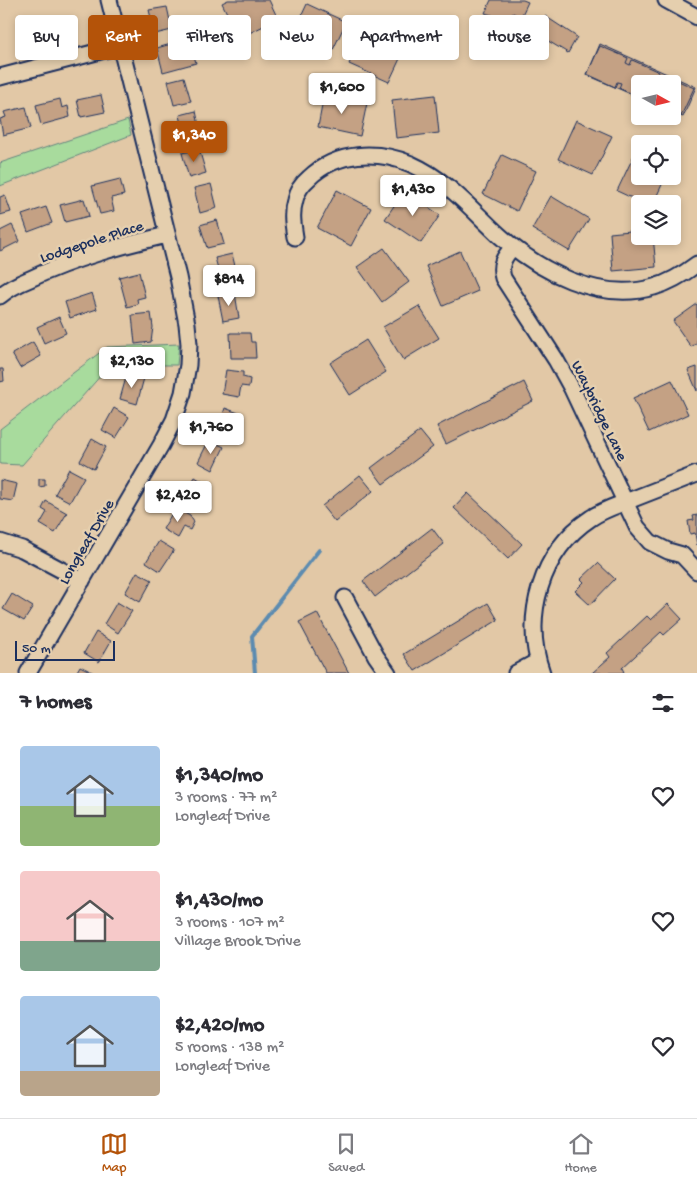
<!DOCTYPE html>
<meta charset="utf-8">
<style>
body{margin:0;font-family:"Gochi Hand",sans-serif;background:#f7f7f7;color:#2b2b33;height:100vh;display:flex;flex-direction:column;font-size:19px;white-space:nowrap}
*{box-sizing:border-box;margin:0}
p{font-size:16px;color:#7c7c81}
.icon{flex:none;width:28px;height:28px;fill:none;stroke:currentColor;stroke-width:2;stroke-linecap:round;stroke-linejoin:round}
.map{position:relative;height:673px;overflow:hidden}
.side{display:flex;flex-direction:column;background:#fff;flex:1}
.side>*{flex:none}
.banner{position:absolute;left:15px;top:15px;width:668px;height:45px;display:flex;gap:10px}
.needle{width:32px;rotate:98deg}
.buttons{position:absolute;left:631px;top:75px;display:grid;gap:10px}
.buttons a{display:grid;place-items:center;width:50px;height:50px;border-radius:5px;background:#fff;box-shadow:0 2px 8px #0003;font-size:25px}
.scale{position:absolute;left:15px;bottom:12px;width:100px;box-sizing:border-box;padding-left:5px;border:2px solid #1b2f5e;border-top:0;font-size:14px;line-height:18px;white-space:nowrap;color:#1b2f5e;-webkit-text-stroke:4px #e5cfae;paint-order:stroke}
.price{position:absolute;translate:-50% -42px;padding:0 11px;border-radius:5px;background:#fff;color:#222;font-size:16px;line-height:32px;filter:drop-shadow(0 1px 2px #0008)}
.price::after{content:'';position:absolute;left:50%;top:30px;width:15px;height:11px;margin-left:-8px;background:inherit;clip-path:polygon(0 0,100% 0,50% 100%)}
.price.current{background:#b45309;color:#fff}
ul{padding:0;list-style:none}
li{display:flex;align-items:center;gap:15px;height:125px;padding:0 20px}
li span{display:grid;place-items:center;flex:none;width:140px;height:100px;border-radius:5px;color:#555}
li>.icon{margin-inline-start:auto}
span .icon{width:60px;height:60px;fill:#fffc;stroke-width:1}
li b{font-size:21px}
h2{display:flex;justify-content:space-between;align-items:center;height:60px;padding:0 20px;font-size:21px}
.pill{padding:0 18px;border-radius:5px;background:#fff;box-shadow:0 2px 8px #0003;font-size:18px;line-height:45px}
.pill.current{background:#b45309;color:#fff}
.tab-bar{display:flex;justify-content:space-around;align-items:center;height:70px;border-top:1px solid #e1e1e2;background:#fff;font-size:14px;color:#7c7c81}
.tab-bar a{display:grid;justify-items:center;gap:2px}
.tab-bar .current{color:#b45309}
.map>svg:first-child{display:block}
.green{fill:#a8db9d;stroke:#62857e}
.lines{fill:none;stroke-linecap:round;stroke-linejoin:round}
.stream{stroke:#5c8bb0;stroke-width:4}
.building{fill:#c4a184;stroke:#1b2f5e}
.street-casing{stroke:#1b2f5e;stroke-width:19}
.street{stroke:#e5cfae;stroke-width:15}
.labels{text-anchor:middle;stroke-width:5;stroke-linejoin:round;paint-order:stroke}
.street-label{font-size:16px;fill:#1b2f5e;stroke:#e5cfae}
</style>
<div class="map">
<svg width="697" height="673" viewBox="0 0 697 673">
<rect width="100%" height="100%" fill="#e2c8a6"/>
<filter id="ink" filterUnits="userSpaceOnUse"><feTurbulence type="fractalNoise" baseFrequency=".02" numOctaves="2"/><feDisplacementMap in="SourceGraphic" scale="10" xChannelSelector="R" yChannelSelector="G"/><feConvolveMatrix kernelMatrix="1 2 1 2 8 2 1 2 1" color-interpolation-filters="sRGB"/></filter>
<g filter="url(#ink)">
<!-- green -->
<path class="green" d="M 128,120 L 131,135 L 0,186 L 0,163 Z
M 179,344 L 177,365 L 110,365 L 22,465 L 0,464 L 0,429 L 107,347 Z"/>
<g class="lines">
<!-- stream -->
<path class="stream" d="M 255,673 L 252,636 L 319,550"/>
</g>
<!-- building -->
<path class="building" d="M 228,0 L 269,0 L 278,19 L 239,38 L 222,3 Z
M 491,0 L 523,0 L 528,2 L 521,17 L 513,13 L 511,17 L 507,15 L 505,19 L 485,13 Z
M 307,4 L 346,22 L 332,52 L 293,34 Z
M 167,7 L 172,30 L 155,34 L 149,10 Z
M 545,16 L 577,37 L 568,53 L 535,33 Z
M 365,30 L 405,48 L 389,82 L 349,64 Z
M 190,40 L 196,63 L 163,72 L 157,48 L 171,44 L 173,52 L 181,49 L 180,42 Z
M 600,44 L 696,87 L 683,117 L 672,113 L 672,84 L 640,84 L 640,98 L 587,75 Z
M 600,46 L 628,58 L 626,63 L 630,65 L 632,60 L 659,72 L 657,77 L 661,79 L 663,74 L 694,88 L 681,116 L 672,112 L 672,84 L 640,84 L 640,98 L 619,88 L 621,83 L 617,82 L 615,87 L 587,74 Z
M 184,77 L 191,101 L 174,105 L 168,81 Z
M 101,95 L 105,112 L 81,117 L 77,100 Z
M 324,95 L 367,103 L 360,136 L 318,127 Z
M 435,95 L 439,133 L 396,138 L 392,100 Z
M 60,99 L 62,108 L 68,106 L 70,117 L 41,125 L 36,105 Z
M 26,107 L 31,128 L 3,135 L 0,119 L 6,117 L 4,112 Z
M 196,111 L 201,135 L 185,139 L 180,115 Z
M 576,120 L 612,136 L 593,175 L 558,159 Z
M 199,149 L 206,173 L 189,178 L 182,153 Z
M 636,151 L 640,153 L 640,176 L 666,176 L 653,204 L 645,204 L 617,191 Z
M 502,155 L 536,171 L 517,211 L 483,194 Z
M 120,179 L 124,195 L 111,198 L 114,211 L 100,214 L 92,186 Z
M 211,184 L 217,208 L 200,213 L 194,188 Z
M 337,190 L 371,208 L 351,246 L 317,228 Z
M 404,191 L 440,215 L 421,243 L 385,219 Z
M 5,195 L 11,212 L 0,215 L 0,197 Z
M 551,196 L 589,219 L 569,251 L 532,229 Z
M 84,199 L 89,216 L 65,222 L 60,205 Z
M 46,207 L 52,223 L 28,232 L 22,215 Z
M 217,220 L 224,244 L 207,248 L 200,225 Z
M 12,225 L 20,241 L 0,251 L 0,231 Z
M 640,230 L 640,236 L 653,236 L 656,267 L 613,271 L 610,233 Z
M 384,248 L 409,282 L 382,302 L 357,267 Z
M 460,251 L 478,291 L 443,306 L 426,266 Z
M 232,254 L 238,278 L 222,283 L 215,258 Z
M 139,272 L 145,297 L 137,299 L 138,304 L 127,307 L 119,277 Z
M 92,293 L 97,309 L 70,318 L 65,302 Z
M 235,293 L 239,318 L 223,321 L 218,296 Z
M 697,304 L 697,343 L 691,347 L 673,321 Z
M 419,306 L 439,338 L 403,360 L 383,327 Z
M 151,313 L 153,327 L 151,342 L 135,344 L 132,315 Z
M 59,317 L 66,333 L 44,343 L 37,327 Z
M 230,333 L 250,333 L 251,342 L 255,342 L 256,358 L 231,358 Z
M 366,340 L 386,372 L 350,395 L 330,363 Z
M 33,342 L 41,356 L 20,368 L 12,354 Z
M 697,367 L 697,391 L 688,370 Z
M 0,369 L 3,369 L 4,381 L 0,382 Z
M 226,370 L 243,372 L 243,377 L 250,379 L 249,387 L 241,386 L 239,397 L 222,394 Z
M 127,374 L 144,378 L 137,404 L 120,399 Z
M 672,380 L 688,414 L 649,432 L 633,398 Z
M 524,382 L 533,401 L 446,444 L 437,426 Z
M 114,408 L 129,417 L 116,438 L 102,430 Z
M 225,408 L 241,414 L 233,437 L 217,432 Z
M 420,431 L 433,447 L 383,484 L 371,468 Z
M 92,439 L 106,447 L 94,469 L 80,461 Z
M 209,440 L 224,447 L 213,470 L 198,462 Z
M 69,469 L 84,477 L 70,502 L 55,494 Z
M 360,475 L 373,491 L 335,522 L 322,506 Z
M 195,477 L 210,486 L 197,507 L 182,498 Z
M 39,479 L 45,479 L 45,486 L 39,487 Z
M 0,480 L 17,484 L 13,501 L 0,499 Z
M 468,493 L 522,544 L 508,559 L 454,508 Z
M 46,501 L 67,513 L 55,533 L 40,524 L 47,512 L 42,509 Z
M 175,508 L 190,516 L 194,522 L 190,530 L 184,527 L 178,538 L 163,529 Z
M 697,515 L 697,545 L 695,533 L 690,534 L 688,521 L 694,520 L 693,516 Z
M 432,528 L 444,544 L 375,597 L 363,581 Z
M 159,541 L 174,550 L 160,571 L 146,562 Z
M 598,563 L 615,579 L 590,605 L 575,591 L 584,582 L 581,579 Z
M 137,572 L 152,580 L 140,602 L 125,593 Z
M 12,594 L 33,607 L 24,621 L 3,609 Z
M 117,602 L 132,611 L 118,633 L 104,624 Z
M 488,603 L 498,620 L 415,671 L 404,654 Z
M 668,604 L 682,619 L 664,635 L 661,632 L 622,668 L 624,672 L 622,673 L 592,673 L 610,657 L 607,653 L 647,616 L 651,620 Z
M 317,613 L 349,673 L 326,673 L 299,622 Z
M 96,632 L 111,641 L 99,662 L 84,653 Z
M 80,666 L 94,673 L 76,673 Z"/>
<g class="lines">
<defs>
<path id="street" d="M 666,0 L 697,17
M 0,77 L 120,46
M 295,237 C 293,224 291,213 295,200 C 297,190 302,184 309,178 C 337,151 377,150 411,164 C 447,180 471,209 499,235 C 539,271 599,303 654,287 C 669,283 685,273 697,264
M 513,247 C 504,257 499,264 503,278 L 556,360 L 572,389 L 637,527 L 650,542 L 668,551 L 682,555 L 697,571
M 0,296 C 9,288 20,283 30,279 C 74,258 120,246 167,235
M 0,542 L 22,549 L 82,581
M 345,598 L 376,656 L 388,673
M 28,673 L 161,445 L 174,420 L 183,393 L 188,365 L 189,344 L 187,324 L 178,277 L 109,0
M 516,673 L 538,661
M 542,673 C 522,617 541,551 591,518 C 604,509 619,505 633,499 C 654,491 676,482 697,474"/>
</defs>
<!-- street casing -->
<use href="#street" class="street-casing"/>
<!-- street -->
<use href="#street" class="street"/>
</g>
</g>
<g class="labels">
<!-- street labels -->
<g class="street-label">
<text transform="translate(91 240) rotate(-18)" y="6">Lodgepole Place</text>
<text transform="translate(601 410) rotate(64)" y="6">Waybridge Lane</text>
<text transform="translate(85 541) rotate(-60)" y="6">Longleaf Drive</text>
</g>
</g>
</svg>
<div class="buttons">
<a><svg class="needle" viewBox="-14 -14 28 28"><path d="M0-13l5 13h-10z" fill="#e53935"/><path d="M0 13l5-13h-10z" fill="#7c7c81"/></svg></a>
<a><svg class="icon" aria-label="locate" viewBox="0 0 24 24"><circle cx="12" cy="12" r="6"/><path d="M12 2v4M12 18v4M2 12h4M18 12h4"/></svg></a>
<a><svg class="icon" aria-label="layers" viewBox="0 0 24 24"><path d="M12 4l9 5-9 5-9-5zM3 14l9 5 9-5"/></svg></a>
</div>
<div class="scale">50 m</div>
<b class="price" style="left:342px;top:115px">$1,600</b>
<b class="price current" style="left:194px;top:163px">$1,340</b>
<b class="price" style="left:413px;top:217px">$1,430</b>
<b class="price" style="left:229px;top:307px">$814</b>
<b class="price" style="left:132px;top:389px">$2,130</b>
<b class="price" style="left:211px;top:455px">$1,760</b>
<b class="price" style="left:178px;top:523px">$2,420</b>
<div class="banner">
<a class="pill">Buy</a>
<a class="pill current">Rent</a>
<a class="pill">Filters</a>
<a class="pill">New</a>
<a class="pill">Apartment</a>
<a class="pill">House</a>
</div>
</div>
<section class="side">
<h2>7 homes<svg class="icon" aria-label="filters" viewBox="0 0 24 24"><path d="M4 7h16M4 17h16"/><circle cx="9" cy="7" r="2"/><circle cx="15" cy="17" r="2"/></svg></h2>
<ul>
<li><span style="background:linear-gradient(#a9c7e8 60%,#8fb573 0)"><svg class="icon" aria-label="home" viewBox="0 0 24 24"><path d="M3 11l9-7 9 7M6 9v11h12V9"/></svg></span><div><b>$1,340/mo</b><p>3 rooms · 77 m²</p><p>Longleaf Drive</p></div><svg class="icon" aria-label="heart" viewBox="0 0 24 24"><path d="M12 20l-8-8c-3-5 5-10 8-4 3-6 11-1 8 4z"/></svg></li>
<li><span style="background:linear-gradient(#f6c9c9 70%,#7fa58c 0)"><svg class="icon" aria-label="home" viewBox="0 0 24 24"><path d="M3 11l9-7 9 7M6 9v11h12V9"/></svg></span><div><b>$1,430/mo</b><p>3 rooms · 107 m²</p><p>Village Brook Drive</p></div><svg class="icon" aria-label="heart" viewBox="0 0 24 24"><path d="M12 20l-8-8c-3-5 5-10 8-4 3-6 11-1 8 4z"/></svg></li>
<li><span style="background:linear-gradient(#a9c7e8 75%,#b9a48a 0)"><svg class="icon" aria-label="home" viewBox="0 0 24 24"><path d="M3 11l9-7 9 7M6 9v11h12V9"/></svg></span><div><b>$2,420/mo</b><p>5 rooms · 138 m²</p><p>Longleaf Drive</p></div><svg class="icon" aria-label="heart" viewBox="0 0 24 24"><path d="M12 20l-8-8c-3-5 5-10 8-4 3-6 11-1 8 4z"/></svg></li>
</ul>
</section>
<nav class="tab-bar">
<a class="current"><svg class="icon" aria-label="map" viewBox="0 0 24 24"><path d="M3 6l6-2 6 2 6-2v14l-6 2-6-2-6 2zM9 4v14M15 6v14"/></svg>Map</a>
<a><svg class="icon" aria-label="saved" viewBox="0 0 24 24"><path d="M7 4h10v16l-5-4-5 4z"/></svg>Saved</a>
<a><svg class="icon" aria-label="home" viewBox="0 0 24 24"><path d="M3 11l9-7 9 7M6 9v11h12V9"/></svg>Home</a>
</nav>
